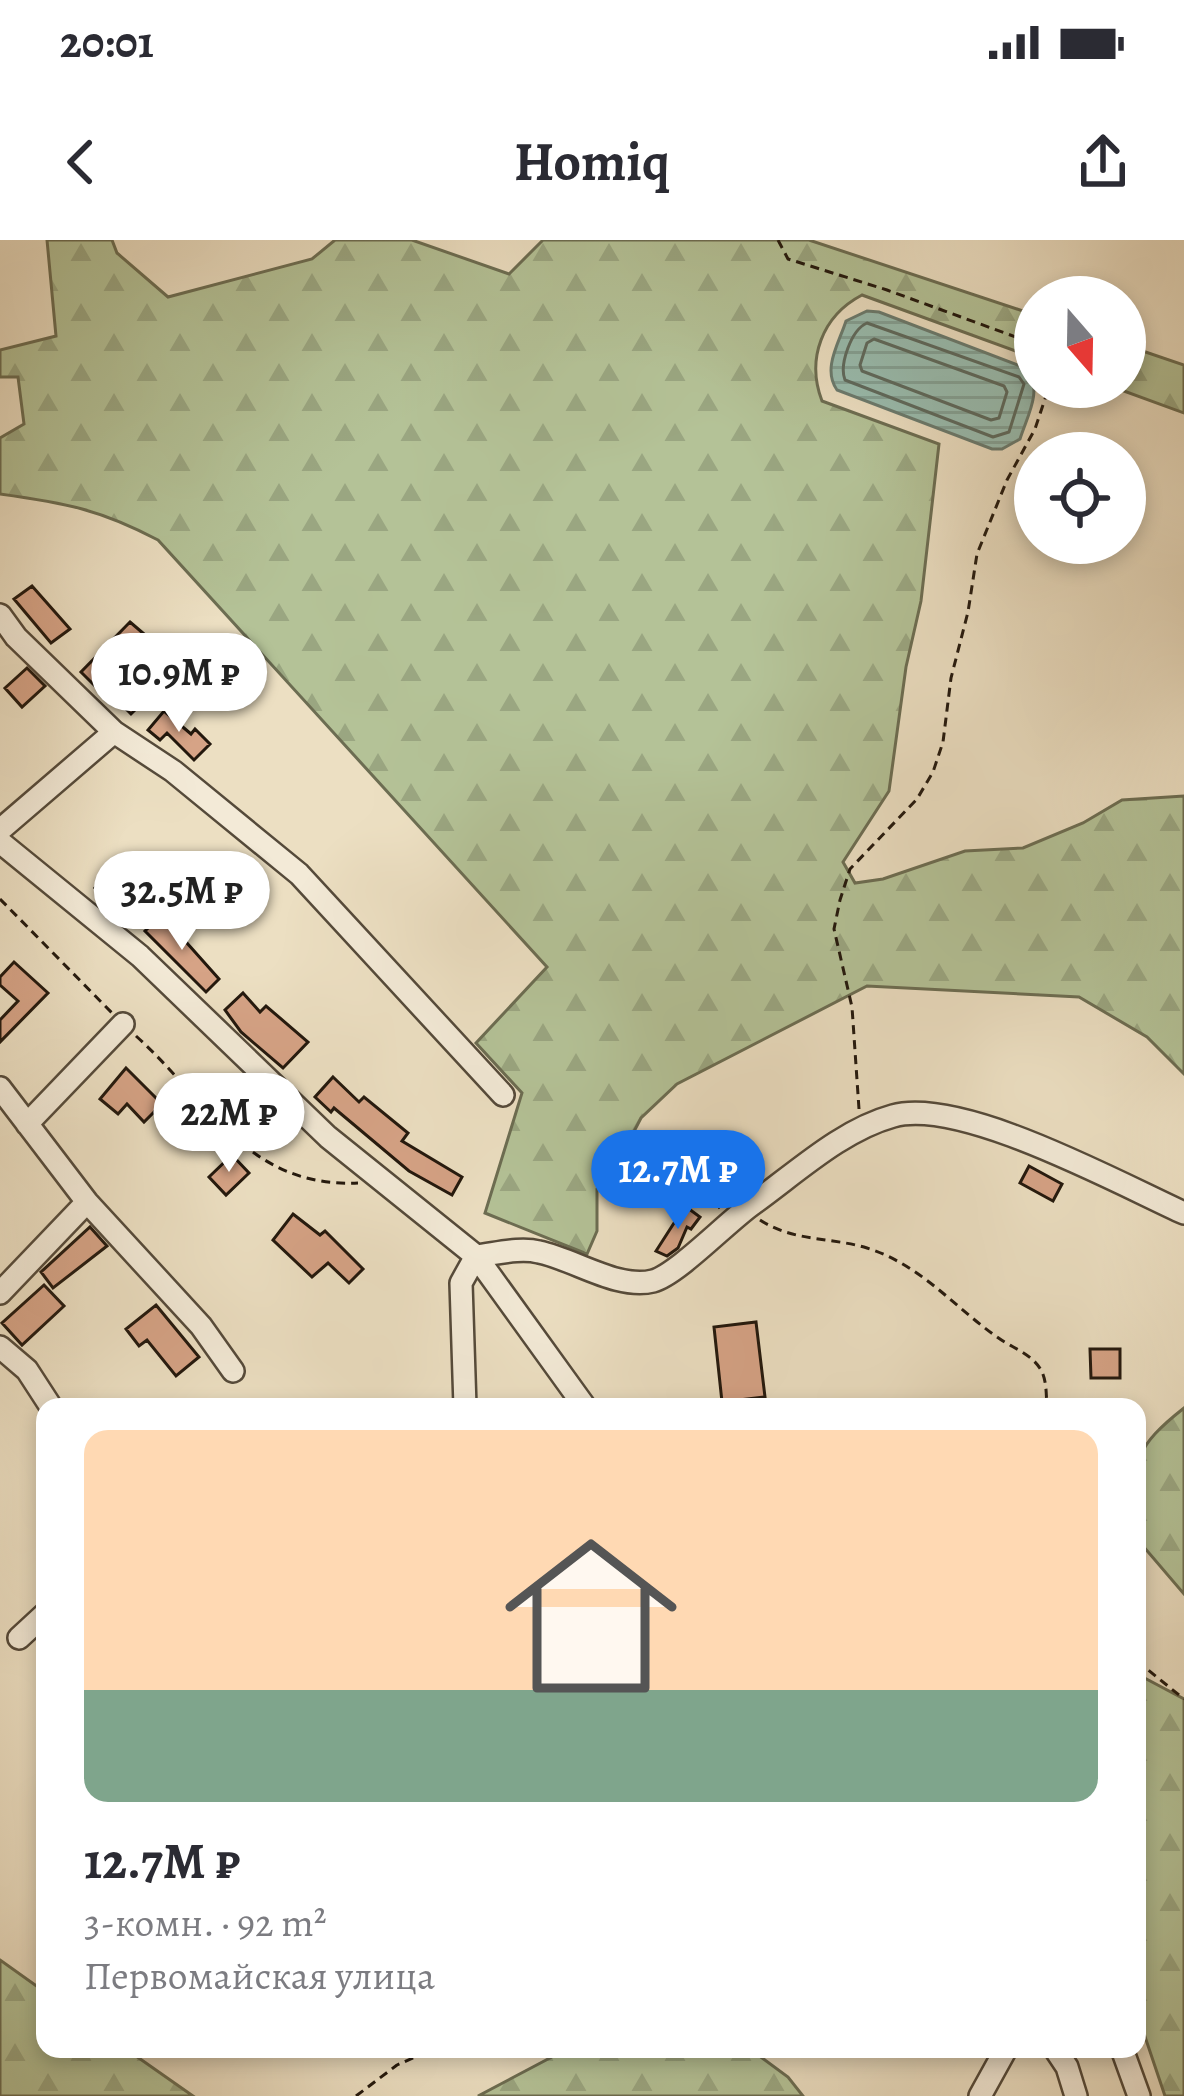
<!DOCTYPE html>
<html lang="ru">
<meta charset="utf-8">
<style>
body{margin:0;font-family:Alegreya,serif;background:#f7f7f7;color:#2b2b33;height:100vh;display:flex;flex-direction:column;font-size:45px;white-space:nowrap}
*{box-sizing:border-box;margin:0}
p{font-size:39px;color:#7c7c81}
.icon{flex:none;width:66px;height:66px;fill:none;stroke:currentColor;stroke-width:2;stroke-linecap:round;stroke-linejoin:round}
.map{position:relative;flex:1;overflow:hidden}
.drawer{position:absolute;left:36px;top:1158px;width:1110px;height:660px;display:flex;flex-direction:column;background:#fff;border-radius:24px;box-shadow:0 6px 18px #0003}
.drawer>*{flex:none}
.needle{width:78px;rotate:160deg}
.controls{position:absolute;left:1014px;top:36px;display:grid;gap:24px}
.controls a{display:grid;place-items:center;width:132px;height:132px;border-radius:50%;background:#fff;box-shadow:0 6px 18px #0003;font-size:60px}
.price{position:absolute;translate:-50% -102px;padding:0 27px;border-radius:42px;background:#fff;color:#222;font-size:39px;line-height:78px;filter:drop-shadow(0 3px 6px #0008)}
.price::after{content:'';position:absolute;left:50%;top:72px;width:36px;height:27px;margin-left:-18px;background:inherit;clip-path:polygon(0 0,100% 0,50% 100%)}
.price.on{background:#1a73e8;color:#fff}
ul{padding:0;list-style:none}
li{display:grid;align-content:center;gap:24px;height:636px;padding:0 48px}
li span{display:grid;place-items:center;height:372px;border-radius:24px;color:#555}
li>.icon{margin-inline-start:auto}
span .icon{width:216px;height:216px;fill:#fffc;stroke-width:1}
li b{font-size:51px}
.status{display:flex;justify-content:space-between;align-items:center;height:84px;padding:0 60px;background:#fff;direction:ltr}
.status svg{height:33px;fill:currentColor}
header{display:flex;justify-content:space-between;align-items:center;height:156px;padding:0 48px;background:#fff;font-size:54px;font-weight:700}
.map>svg:first-child{display:block}
.forest{fill:url(#forest-firs);stroke:#6c6d52;stroke-width:3}
.water{fill:url(#water-rules);stroke:#6a7b6f;stroke-width:3}
.lines{fill:none;stroke-linecap:round;stroke-linejoin:round}
.shore{stroke:#5e6a5e;stroke-width:3}
.building{fill:#d6a386;stroke:#23180d;stroke-width:3}
.minor-casing{stroke:#554a3a;stroke-width:26}
.path{stroke:#23180d;stroke-width:3;stroke-dasharray:9 6;stroke-linecap:butt}
.minor{stroke:#f3ead7;stroke-width:21}
</style>
<div class="status"><b>20:01</b><svg viewBox="0 0 49 12"><path d="M0 12V9h3v3zM5 12V6h3v6zM10 12V3h3v9zM15 12V0h3v12zM26 1h20v11H26zM47 4h2v5h-2z"/></svg></div>
<header><svg class="icon" aria-label="back" viewBox="0 0 24 24"><path d="M15 5l-7 7 7 7"/></svg>Homiq<svg class="icon" aria-label="share" viewBox="0 0 24 24"><path d="M12 15V3M7 8l5-5 5 5M5 13v7h14v-7"/></svg></header>
<div class="map">
<svg width="1184" height="1856" viewBox="0 0 1184 1856">
<defs>
<pattern id="forest-firs" width="22" height="20" patternUnits="userSpaceOnUse" patternTransform="scale(3)"><rect width="22" height="20" fill="#b4c297"/><path d="M5 1l3.5 6h-7zM16 11l3.5 6h-7z" fill="#9aa681"/></pattern>
<pattern id="water-rules" width="6" height="5" patternUnits="userSpaceOnUse" patternTransform="scale(3)"><rect width="6" height="5" fill="#99bdb0"/><path d="M0 2.5h6" fill="none" stroke="#84a296"/></pattern>
</defs>
<rect width="100%" height="100%" fill="#ecdfc2"/>
<filter id="stains"><feTurbulence type="fractalNoise" baseFrequency=".00167" numOctaves="4"/><feColorMatrix values="0 0 0 0 .2 0 0 0 0 .09 0 0 0 0 .02 0 0 0 .5 -.17"/></filter>
<radialGradient id="worn" r=".72"><stop offset=".6" stop-color="#630" stop-opacity="0"/><stop offset="1" stop-color="#630" stop-opacity=".3"/></radialGradient>
<!-- forest -->
<path class="forest" d="M 47,0 L 112,0 L 117,13 L 168,57 L 312,19 L 335,0 L 412,0 L 509,34 L 543,0 L 809,0 L 1035,75 L 1035,118 L 862,55 C 822,76 806,119 822,161 L 939,204 L 921,361 L 906,427 L 889,551 L 843,622 L 855,643 L 883,639 L 965,611 L 1023,608 L 1083,583 L 1122,560 L 1184,556 L 1184,834 L 1147,797 L 1079,757 L 867,746 L 677,844 L 641,878 L 617,924 L 597,949 L 597,991 L 587,1014 L 485,973 L 522,853 L 476,803 L 547,727 L 158,300 C 99,269 65,263 0,254 L 0,198 L 24,184 L 18,137 L 0,137 L 0,110 L 56,96 Z
M 1125,105 L 1184,125 L 1184,173 L 1113,147 L 1125,147 Z
M 1184,1168 L 1184,1354 L 1137,1299 C 1137,1227 1123,1216 1184,1168 Z
M 1137,1434 L 1184,1459 L 1184,1856 L 1165,1856 L 1137,1773 Z
M 0,1720 L 45,1752 L 45,1809 L 126,1809 L 193,1856 L 0,1856 Z
M 567,1809 L 750,1809 L 788,1837 L 803,1856 L 478,1856 Z"/>
<!-- water -->
<path class="water" d="M 867,71 L 879,72 L 1028,129 C 1042,152 1028,174 1020,199 L 1002,209 L 992,209 L 837,150 C 822,129 839,103 846,81 Z"/>
<g class="lines">
<!-- shore -->
<path class="shore" d="M 867,83 L 1019,137 L 1024,144 L 1009,192 L 993,197 L 845,140 C 839,125 851,90 867,83 Z
M 874,99 L 1004,146 L 1007,152 L 999,178 L 991,180 L 862,131 L 860,125 L 867,103 Z"/>
</g>
<!-- building -->
<path class="building" d="M 32,346 L 70,389 L 51,403 L 14,359 Z
M 130,382 L 144,394 L 116,426 L 146,459 L 131,474 L 101,444 L 97,448 L 81,432 Z
M 27,428 L 45,446 L 22,467 L 5,448 Z
M 164,471 L 191,494 L 195,489 L 210,504 L 194,520 L 167,493 L 160,500 L 148,490 Z
M 109,633 L 138,659 L 124,675 L 95,648 Z
M 162,675 L 219,739 L 206,752 L 145,691 Z
M 14,722 L 48,753 L 0,802 L 0,780 L 18,761 L 0,745 L 0,737 Z
M 243,753 L 260,772 L 266,766 L 308,802 L 283,828 L 241,792 L 225,770 Z
M 126,828 L 162,864 L 144,882 L 127,864 L 118,874 L 100,859 Z
M 333,837 L 359,862 L 364,857 L 408,893 L 402,901 L 462,937 L 452,955 L 409,931 L 334,868 L 331,872 L 315,857 Z
M 232,915 L 249,933 L 226,955 L 209,937 Z
M 744,915 L 758,932 L 719,967 L 699,944 L 713,932 L 717,937 Z
M 1029,926 L 1062,944 L 1053,961 L 1020,943 Z
M 685,966 L 700,977 L 691,989 L 687,987 L 678,1008 L 667,1016 L 656,1011 Z
M 293,974 L 320,995 L 325,991 L 363,1029 L 349,1043 L 328,1023 L 312,1037 L 273,1000 Z
M 90,987 L 107,1006 L 53,1048 L 41,1032 Z
M 44,1045 L 64,1066 L 22,1105 L 2,1083 Z
M 156,1065 L 199,1117 L 176,1136 L 147,1100 L 139,1106 L 126,1089 Z
M 756,1082 L 765,1157 L 722,1162 L 714,1087 Z
M 1090,1109 L 1120,1109 L 1120,1138 L 1091,1138 Z"/>
<g class="lines">
<defs>
<path id="minor" d="M 0,375 L 16,397 L 114,492 L 173,531 L 299,634 L 503,855
M 0,590 L 114,492
M 0,602 L 140,716 L 328,897 L 476,1016 C 495,1014 520,1007 539,1012 C 574,1019 618,1050 653,1041 C 678,1034 729,980 754,963 C 797,932 842,890 893,876 C 961,857 1118,943 1184,973
M 0,848 L 87,962 L 201,1086 L 233,1131
M 27,884 L 123,784
M 0,1053 L 87,962
M 0,1107 L 27,1130 L 51,1167
M 465,1167 L 461,1043 L 476,1016 L 585,1167
M 19,1398 L 45,1374
M 1055,1809 L 1067,1827 L 1076,1856
M 1122,1809 L 1139,1856
M 980,1856 L 1006,1809"/>
</defs>
<!-- minor casing -->
<use href="#minor" class="minor-casing"/>
<!-- path -->
<path class="path" d="M 778,0 L 788,19 L 887,50 L 1035,104
M 0,659 L 112,773
M 136,796 C 209,862 248,948 358,943
M 859,869 L 852,767 L 834,689 L 840,660 L 850,629 L 917,559 L 933,532 L 943,502 L 951,438 L 968,372 L 977,314 L 1007,240 L 1035,189 L 1049,147
M 760,980 C 794,1002 831,997 867,1008 C 921,1025 953,1066 997,1097 C 1012,1108 1031,1113 1041,1130 C 1047,1141 1046,1155 1047,1167
M 1137,1421 L 1184,1459
M 356,1856 L 397,1825 L 433,1809"/>
<!-- minor -->
<use href="#minor" class="minor"/>
</g>
<rect width="100%" height="100%" filter="url(#stains)"/>
<rect width="100%" height="100%" fill="url(#worn)"/>
</svg>
<div class="controls">
<a><svg class="needle" viewBox="-14 -14 28 28"><path d="M0-13l5 13h-10z" fill="#e53935"/><path d="M0 13l5-13h-10z" fill="#7c7c81"/></svg></a>
<a><svg class="icon" aria-label="locate" viewBox="0 0 24 24"><circle cx="12" cy="12" r="6"/><path d="M12 2v4M12 18v4M2 12h4M18 12h4"/></svg></a>
</div>
<b class="price" style="left:179px;top:495px">10.9M ₽</b>
<b class="price" style="left:182px;top:713px">32.5M ₽</b>
<b class="price" style="left:229px;top:935px">22M ₽</b>
<b class="price on" style="left:678px;top:992px">12.7M ₽</b>
<section class="drawer">
<ul>
<li><span style="background:linear-gradient(#ffd9b3 70%,#7fa58c 0)"><svg class="icon" aria-label="home" viewBox="0 0 24 24"><path d="M3 11l9-7 9 7M6 9v11h12V9"/></svg></span><div><b>12.7M ₽</b><p>3-комн. · 92 m²</p><p>Первомайская улица</p></div></li>
</ul>
</section>
</div>
